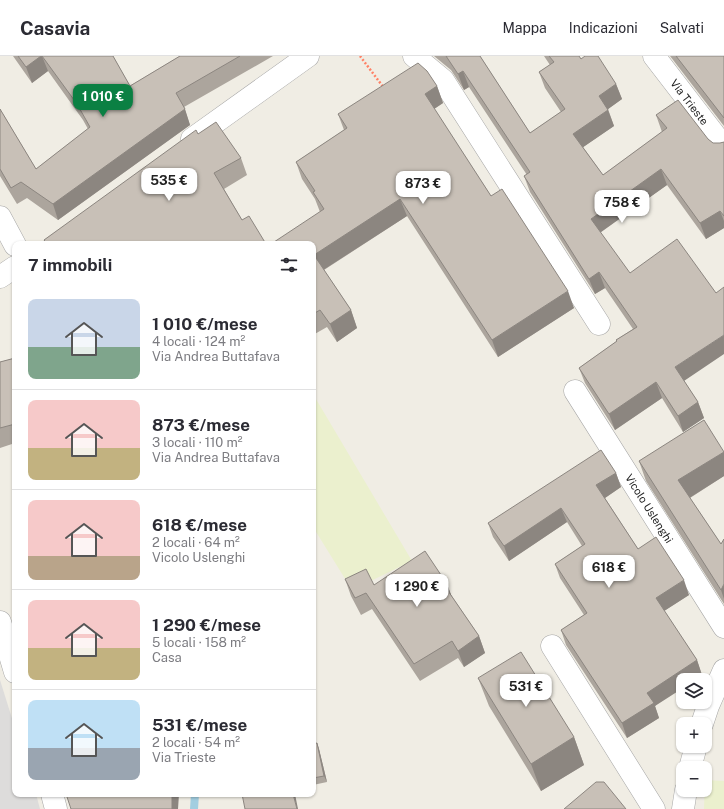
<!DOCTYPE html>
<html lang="it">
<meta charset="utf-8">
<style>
body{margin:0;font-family:"Public Sans",sans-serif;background:#f7f7f7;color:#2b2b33;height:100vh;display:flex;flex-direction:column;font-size:15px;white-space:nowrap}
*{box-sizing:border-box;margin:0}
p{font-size:13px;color:#7c7c81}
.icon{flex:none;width:22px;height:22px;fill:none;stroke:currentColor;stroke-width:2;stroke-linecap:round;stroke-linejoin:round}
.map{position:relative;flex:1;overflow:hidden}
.sheet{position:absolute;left:12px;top:185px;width:304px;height:556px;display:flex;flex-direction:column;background:#fff;border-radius:8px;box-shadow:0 1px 3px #0004}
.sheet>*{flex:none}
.tools{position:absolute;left:676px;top:617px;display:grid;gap:8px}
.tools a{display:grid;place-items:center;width:36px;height:36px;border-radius:8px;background:#fff;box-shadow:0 1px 3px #0004;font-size:20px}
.price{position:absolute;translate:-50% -34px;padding:0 9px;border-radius:8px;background:#fff;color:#222;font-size:13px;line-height:26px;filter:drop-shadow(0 1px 2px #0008)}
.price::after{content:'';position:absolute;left:50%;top:24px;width:12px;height:9px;margin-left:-6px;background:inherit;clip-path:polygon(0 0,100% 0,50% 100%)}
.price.on{background:#0b8043;color:#fff}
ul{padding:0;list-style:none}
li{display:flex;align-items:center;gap:12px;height:100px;padding:0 16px}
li+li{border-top:1px solid #e1e1e2}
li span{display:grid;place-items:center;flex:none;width:112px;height:80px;border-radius:8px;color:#555}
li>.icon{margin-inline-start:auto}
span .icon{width:48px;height:48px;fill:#fffc;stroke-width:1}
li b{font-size:17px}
h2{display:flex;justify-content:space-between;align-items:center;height:48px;padding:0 16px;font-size:17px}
header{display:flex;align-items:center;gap:24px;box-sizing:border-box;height:56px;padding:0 20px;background:#fff;border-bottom:1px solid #e1e1e2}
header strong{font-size:19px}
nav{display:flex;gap:22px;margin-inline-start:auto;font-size:14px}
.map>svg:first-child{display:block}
.residential{fill:#dddcdb}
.farmland{fill:#ebf0ce}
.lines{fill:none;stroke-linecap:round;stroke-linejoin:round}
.stream{stroke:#a2cee0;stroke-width:8}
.minor-casing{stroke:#a6a6a6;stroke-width:23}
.path{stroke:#ff8166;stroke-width:2.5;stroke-dasharray:2 2;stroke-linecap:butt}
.minor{stroke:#fff;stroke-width:22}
.wall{fill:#aca59d}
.shaded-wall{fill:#8c8680}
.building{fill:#c8c0b7;stroke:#8c8680}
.labels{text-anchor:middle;stroke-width:3.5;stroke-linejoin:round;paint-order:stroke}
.street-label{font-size:11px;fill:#1f1f1f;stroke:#fff}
</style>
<header>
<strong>Casavia</strong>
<nav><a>Mappa</a><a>Indicazioni</a><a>Salvati</a></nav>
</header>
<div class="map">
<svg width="724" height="753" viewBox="0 0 724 753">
<rect width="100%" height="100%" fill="#f0ede4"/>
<!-- residential -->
<path class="residential" d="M 0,624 L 15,672 L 15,738 L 36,738 L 40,753 L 0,753 Z"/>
<!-- farmland -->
<path class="farmland" d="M 313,338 L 412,505 L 352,534 L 313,471 Z
M 705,724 L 724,725 L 724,753 L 704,753 Z"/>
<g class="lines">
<!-- stream -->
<path class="stream" d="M 194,753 L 195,738"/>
<defs>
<g id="minor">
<path d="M 414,0 L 443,24 L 599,268"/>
<path id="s1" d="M 654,0 L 724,91"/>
<path d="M 192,83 L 308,0"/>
<path d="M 0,161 L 15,189"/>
<path d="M 0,221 L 15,211"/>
<path id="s2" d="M 575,335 L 724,571"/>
<path d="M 0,566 L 15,616"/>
<path d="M 552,590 L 654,753"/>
<path d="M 702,668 L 708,650 L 724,614"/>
<path d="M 690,712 L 696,690"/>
<path d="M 52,738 L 56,753"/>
<path d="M 683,753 L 686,734"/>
</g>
</defs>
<!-- minor casing -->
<use href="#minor" class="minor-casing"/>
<!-- path -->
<path class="path" d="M 360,0 L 384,32"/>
<!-- minor -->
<use href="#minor" class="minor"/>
</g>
<!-- wall -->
<path class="wall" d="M 13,0 L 113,0 L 130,30 L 180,0 L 273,0 L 184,51 L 190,69 L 58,164 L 27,142 L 17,148 L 0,120 L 0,53 L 36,113 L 88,73 L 83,64 L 48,15 L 32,27 Z
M 434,0 L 480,0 L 530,77 L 561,56 L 545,32 L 539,16 L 550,9 L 544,0 L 579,0 L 581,3 L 616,28 L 622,43 L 608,53 L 614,70 L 583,91 L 603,119 L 662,76 L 656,59 L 708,83 L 713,87 L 720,87 L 724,86 L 724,172 L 706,183 L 667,129 L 600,176 L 684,325 L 698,346 L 704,362 L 683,376 L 662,342 L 615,374 L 585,327 L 579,312 L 617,285 L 616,284 L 633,273 L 605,232 L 595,238 L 530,136 L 524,120 L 527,119 L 469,31 L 464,34 L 451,14 Z
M 670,0 L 724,0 L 724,70 Z
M 437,30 L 443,47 L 434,53 L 491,140 L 574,252 L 498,301 L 407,160 L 324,214 L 351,254 L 357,272 L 337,286 L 327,271 L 313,279 L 313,188 L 320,156 L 315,143 L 302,123 L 296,106 L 344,74 L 338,58 Z
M 198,78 L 241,102 L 247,119 L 224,133 L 242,164 L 266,188 L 46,188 L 44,184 Z
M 15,302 L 15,387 L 0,392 L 0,306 Z
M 724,395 L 724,420 L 690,442 L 721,488 L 724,483 L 724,548 L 646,425 L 639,405 Z
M 616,417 L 621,431 L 605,442 L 638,493 L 689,539 L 664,555 L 697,604 L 702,619 L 694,624 L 683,624 L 655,650 L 659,662 L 627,682 L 566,589 L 561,574 L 584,559 L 560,522 L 555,508 L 582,490 L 567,466 L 509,505 L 493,481 L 488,467 Z
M 345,523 L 374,529 L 447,528 L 451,539 L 479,580 L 485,597 L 464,611 L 458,602 L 420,625 L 372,553 L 361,559 L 351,540 Z
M 478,622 L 574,681 L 584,709 L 541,735 L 489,650 Z
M 317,687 L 319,693 L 327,726 L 313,729 L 313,688 Z"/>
<!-- shaded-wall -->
<path class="shaded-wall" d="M 41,0 L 42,0 L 48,15 L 32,27 L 26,11 Z
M 463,15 L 469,31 L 464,34 L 458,18 Z
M 616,28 L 622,43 L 604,56 L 599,40 Z
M 437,30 L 443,47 L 431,55 L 425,38 Z
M 185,53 L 190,69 L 58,164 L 53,148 Z
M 608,54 L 614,70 L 579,94 L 573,78 Z
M 661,113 L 667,129 L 597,179 L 591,163 Z
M 400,143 L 407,160 L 320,216 L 314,199 Z
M 720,155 L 724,165 L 724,172 L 706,183 L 700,167 Z
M 599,216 L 605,232 L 595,238 L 589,223 Z
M 568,235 L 574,252 L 498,301 L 492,284 Z
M 351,254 L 357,272 L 337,286 L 330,268 Z
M 724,279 L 724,298 L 681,327 L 675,311 Z
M 656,326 L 662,342 L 615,374 L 609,358 Z
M 698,346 L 704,362 L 683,376 L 678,360 Z
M 724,396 L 724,420 L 686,444 L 678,424 Z
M 616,417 L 621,431 L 602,444 L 596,429 Z
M 561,452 L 567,466 L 509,505 L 504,490 Z
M 684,524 L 689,539 L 661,557 L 656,542 Z
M 447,528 L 453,544 L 444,529 Z
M 724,528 L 724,543 L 721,534 Z
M 479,580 L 485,597 L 464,611 L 458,595 Z
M 697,604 L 702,619 L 694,624 L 683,624 L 683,632 L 655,650 L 659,662 L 627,682 L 622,667 L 647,637 Z
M 574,681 L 584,709 L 541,735 L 531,708 Z
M 317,687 L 319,693 L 327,726 L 324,720 Z
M 172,738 L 179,738 L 178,753 L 172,753 Z
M 293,738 L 295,738 L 298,753 L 297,753 Z"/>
<!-- building -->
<path class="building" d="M 18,0 L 41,0 L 26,11 Z
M 42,0 L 113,0 L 130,30 L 180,0 L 240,0 L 176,37 L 185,53 L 53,148 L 21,126 L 11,132 L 0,113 L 0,53 L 36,113 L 90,71 L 77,48 Z
M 446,0 L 480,0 L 530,77 L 565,53 L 539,16 L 554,6 L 549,0 L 579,0 L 581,3 L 585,0 L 598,0 L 616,28 L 599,40 L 608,54 L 573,78 L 603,119 L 667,72 L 656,59 L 678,44 L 708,83 L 713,87 L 720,87 L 724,86 L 724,160 L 720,155 L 700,167 L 661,113 L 591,163 L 630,217 L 677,183 L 716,237 L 724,231 L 724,279 L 675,311 L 698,346 L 678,360 L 656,326 L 609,358 L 579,312 L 617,285 L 616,284 L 637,271 L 599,216 L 589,223 L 524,120 L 530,116 L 463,15 L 458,18 Z
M 676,0 L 724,0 L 724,62 Z
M 418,7 L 427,15 L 437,30 L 425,38 L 491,140 L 502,133 L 568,235 L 492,284 L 400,143 L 314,199 L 351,254 L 330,268 L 320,254 L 313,258 L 313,188 L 271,188 L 324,153 L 313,136 L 315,135 L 296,106 L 347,72 L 338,58 Z
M 216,66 L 241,102 L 214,117 L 242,164 L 249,160 L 266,188 L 47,188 L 44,184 L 196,74 L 198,78 Z
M 15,302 L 15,368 L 0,372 L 0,306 Z
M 704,364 L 724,396 L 678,424 L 721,488 L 724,483 L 724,528 L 721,534 L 639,405 Z
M 601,394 L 616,417 L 596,429 L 638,493 L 656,481 L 684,524 L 656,542 L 697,604 L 647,637 L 654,647 L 622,667 L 561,574 L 587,557 L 555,508 L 585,488 L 561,452 L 504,490 L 488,467 Z
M 425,495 L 447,528 L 444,529 L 479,580 L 458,595 L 452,585 L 414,608 L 366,537 L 355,542 L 345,523 L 366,513 L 374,529 Z
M 521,596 L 574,681 L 531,708 L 478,622 Z
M 317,687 L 324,720 L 313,722 L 313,688 Z
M 596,726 L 604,726 L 626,753 L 564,753 Z
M 66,738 L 172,738 L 172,753 L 71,753 Z
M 242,738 L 293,738 L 297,753 L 245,753 Z"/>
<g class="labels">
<!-- street labels -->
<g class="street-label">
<text dy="4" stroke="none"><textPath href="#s1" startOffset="58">Via Trieste</textPath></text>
<text dy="4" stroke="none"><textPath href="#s2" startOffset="139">Vicolo Uslenghi</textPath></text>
</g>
</g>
</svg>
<div class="tools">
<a><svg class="icon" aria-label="layers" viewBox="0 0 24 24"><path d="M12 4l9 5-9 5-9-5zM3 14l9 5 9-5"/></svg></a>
<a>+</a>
<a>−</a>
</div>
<b class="price on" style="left:103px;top:62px">1 010 €</b>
<b class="price" style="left:169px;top:146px">535 €</b>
<b class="price" style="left:423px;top:149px">873 €</b>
<b class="price" style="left:622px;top:168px">758 €</b>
<b class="price" style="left:609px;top:533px">618 €</b>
<b class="price" style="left:417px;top:552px">1 290 €</b>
<b class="price" style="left:526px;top:652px">531 €</b>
<section class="sheet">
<h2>7 immobili<svg class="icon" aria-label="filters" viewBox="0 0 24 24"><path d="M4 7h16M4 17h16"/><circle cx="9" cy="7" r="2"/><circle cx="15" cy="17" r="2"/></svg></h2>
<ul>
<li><span style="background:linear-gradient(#c9d6e8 60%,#7fa58c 0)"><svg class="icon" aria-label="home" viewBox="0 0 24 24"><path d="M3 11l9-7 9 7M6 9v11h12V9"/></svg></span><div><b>1 010 €/mese</b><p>4 locali · 124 m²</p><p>Via Andrea Buttafava</p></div></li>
<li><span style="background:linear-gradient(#f6c9c9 60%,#c2b280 0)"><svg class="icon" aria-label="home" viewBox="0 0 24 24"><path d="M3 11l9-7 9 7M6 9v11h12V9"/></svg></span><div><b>873 €/mese</b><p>3 locali · 110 m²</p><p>Via Andrea Buttafava</p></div></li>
<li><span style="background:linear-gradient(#f6c9c9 70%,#b9a48a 0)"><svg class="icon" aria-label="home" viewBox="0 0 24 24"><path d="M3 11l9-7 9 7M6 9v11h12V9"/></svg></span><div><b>618 €/mese</b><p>2 locali · 64 m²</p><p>Vicolo Uslenghi</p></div></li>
<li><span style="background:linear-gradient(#f6c9c9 60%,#c2b280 0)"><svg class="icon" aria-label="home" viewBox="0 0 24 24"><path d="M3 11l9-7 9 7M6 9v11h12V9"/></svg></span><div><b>1 290 €/mese</b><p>5 locali · 158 m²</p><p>Casa</p></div></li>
<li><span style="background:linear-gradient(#bfe0f5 60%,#9aa5b1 0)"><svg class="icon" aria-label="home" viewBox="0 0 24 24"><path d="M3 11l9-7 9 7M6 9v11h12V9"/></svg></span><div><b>531 €/mese</b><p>2 locali · 54 m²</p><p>Via Trieste</p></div></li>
</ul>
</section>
</div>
